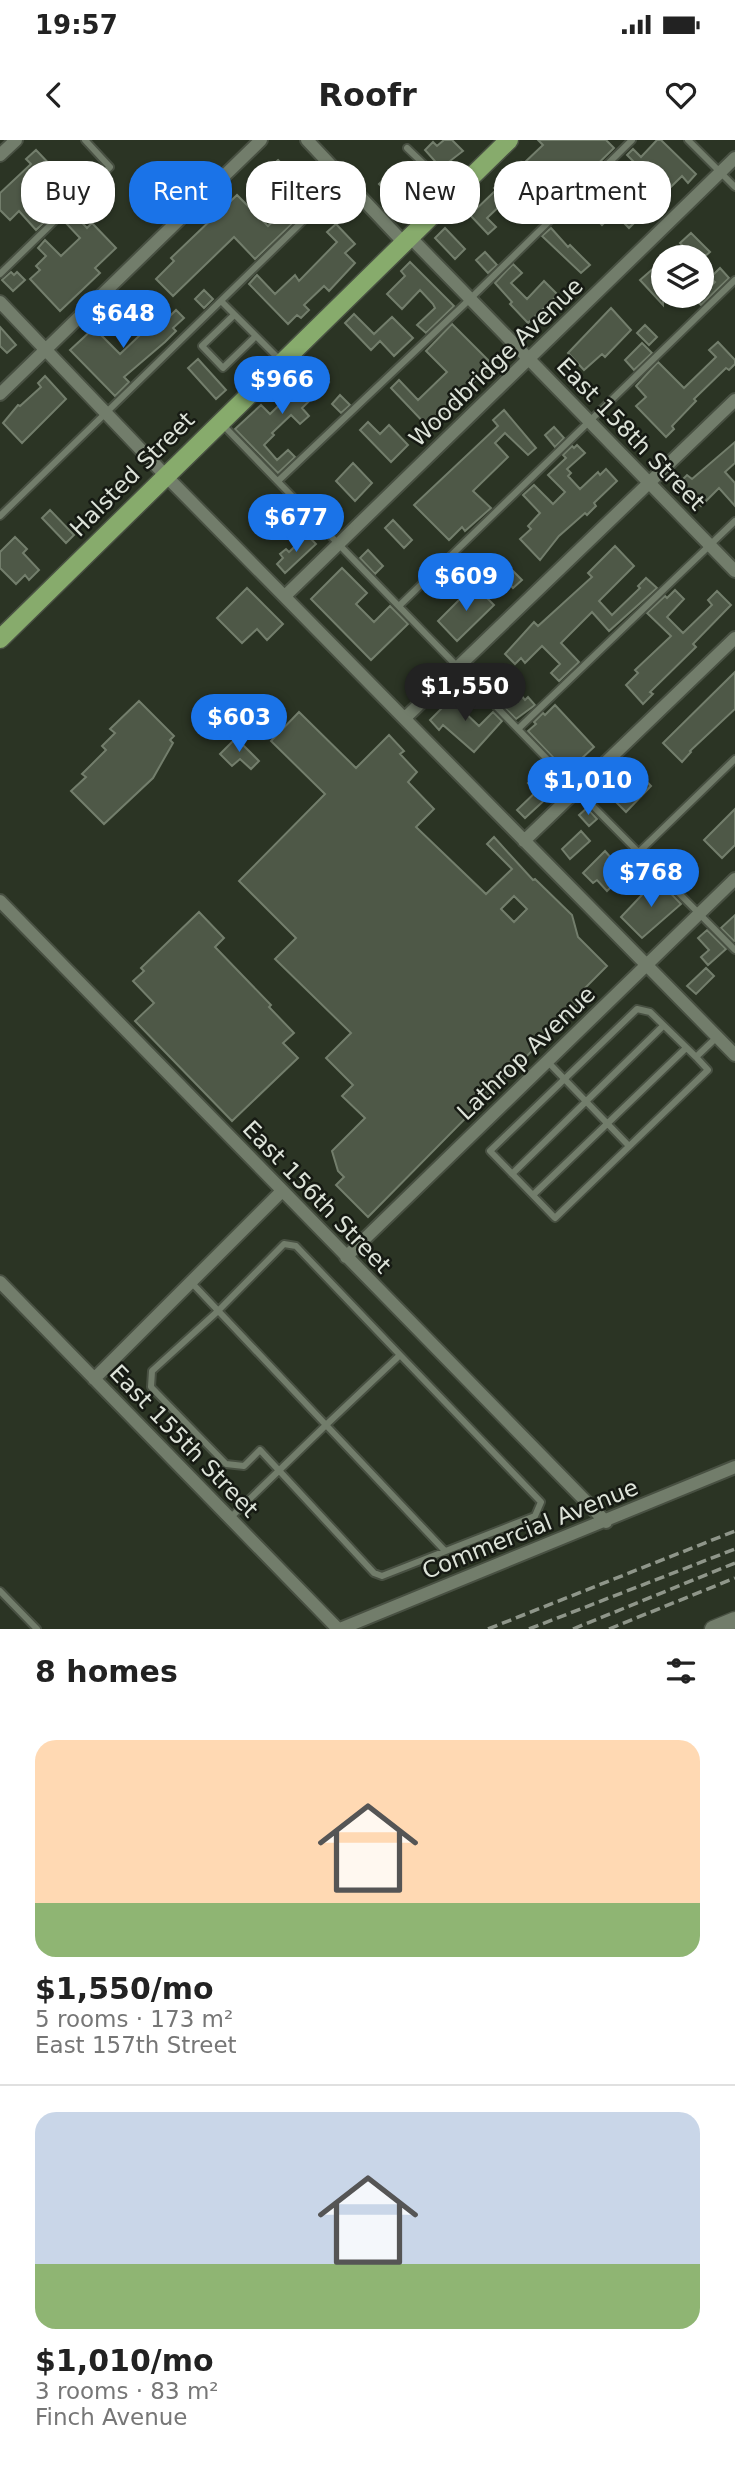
<!DOCTYPE html>
<meta charset="utf-8">
<style>
body{margin:0;font-family:"DejaVu Sans",sans-serif;background:#f2f2f2;color:#222;height:100vh;display:flex;flex-direction:column;font-size:26px;white-space:nowrap}
*{box-sizing:border-box;margin:0}
p{font-size:23px;color:#767676}
.icon{flex:none;width:38px;height:38px;fill:none;stroke:currentColor;stroke-width:2;stroke-linecap:round;stroke-linejoin:round}
.map{position:relative;height:1489px;overflow:hidden}
.sheet{display:flex;flex-direction:column;background:#fff;flex:1}
.sheet>*{flex:none}
.banner{position:absolute;left:21px;top:21px;width:693px;height:63px;display:flex;gap:14px}
.buttons{position:absolute;left:651px;top:105px;display:grid;gap:14px}
.buttons a{display:grid;place-items:center;width:63px;height:63px;border-radius:50%;background:#fff;box-shadow:0 2px 5px #0004;font-size:35px}
.price{position:absolute;translate:-50% -60px;padding:0 16px;border-radius:24px;background:#1a73e8;color:#fff;font-size:23px;line-height:46px;filter:drop-shadow(0 2px 4px #0008)}
.price::after{content:'';position:absolute;left:50%;top:42px;width:21px;height:16px;margin-left:-10px;background:inherit;clip-path:polygon(0 0,100% 0,50% 100%)}
.price.current{background:#222;color:#fff}
ul{padding:0;list-style:none}
li{display:grid;align-content:center;gap:14px;height:371px;padding:0 35px}
li+li{border-top:2px solid #e0e0e0}
li span{display:grid;place-items:center;height:217px;border-radius:21px;color:#555}
li>.icon{margin-inline-start:auto}
span .icon{width:126px;height:126px;fill:#fffc;stroke-width:1}
li b{font-size:30px}
h2{display:flex;justify-content:space-between;align-items:center;height:84px;padding:0 35px;font-size:30px}
.tag{padding:0 24px;border-radius:28px;background:#fff;box-shadow:0 2px 5px #0004;font-size:24px;line-height:63px}
.tag.current{background:#1a73e8;color:#fff}
.status{display:flex;justify-content:space-between;align-items:center;height:49px;padding:0 35px;background:#fff;direction:ltr}
.status svg{height:19px;fill:currentColor}
header{display:flex;justify-content:space-between;align-items:center;height:91px;padding:0 35px;background:#fff;font-size:32px;font-weight:800}
.map>svg:first-child{display:block}
.building{fill:#4e5847;stroke:#737e6c;stroke-width:2;fill-rule:evenodd}
.lines{fill:none;stroke-linecap:round;stroke-linejoin:round}
.service-casing{stroke:#485042;stroke-width:10}
.minor-casing{stroke:#485042;stroke-width:16}
.tertiary-casing{stroke:#485042;stroke-width:19}
.primary-casing{stroke:#485042;stroke-width:21}
.service{stroke:#727d6b;stroke-width:6}
.minor{stroke:#727d6b;stroke-width:12}
.tertiary{stroke:#727d6b;stroke-width:16}
.primary{stroke:#87ab6c;stroke-width:18}
.rail{stroke:#8f968a;stroke-width:3.5;stroke-dasharray:10 5;stroke-linecap:butt}
.labels{text-anchor:middle;stroke-width:5;stroke-linejoin:round;paint-order:stroke}
.street-label{font-size:23px;fill:#dde3d9;stroke:#161a13}
</style>
<div class="status"><b>19:57</b><svg viewBox="0 0 49 12"><path d="M0 12V9h3v3zM5 12V6h3v6zM10 12V3h3v9zM15 12V0h3v12zM26 1h20v11H26zM47 4h2v5h-2z"/></svg></div>
<header><svg class="icon" aria-label="back" viewBox="0 0 24 24"><path d="M15 5l-7 7 7 7"/></svg>Roofr<svg class="icon" aria-label="heart" viewBox="0 0 24 24"><path d="M12 20l-8-8c-3-5 5-10 8-4 3-6 11-1 8 4z"/></svg></header>
<div class="map">
<svg width="735" height="1489" viewBox="0 0 735 1489">
<rect width="100%" height="100%" fill="#2b3424"/>
<!-- building -->
<path class="building" d="M 444,0 L 452,0 L 463,11 L 441,28 L 425,10 L 433,2 L 437,6 Z
M 538,0 L 606,0 L 614,8 L 570,51 L 551,32 L 513,67 L 506,60 L 487,78 L 496,87 L 488,94 L 470,75 L 496,50 L 494,48 L 503,39 L 521,22 L 523,24 L 543,5 Z
M 657,0 L 661,0 L 696,34 L 688,43 L 682,36 L 629,88 L 614,73 L 602,85 L 586,68 L 597,57 L 590,50 L 599,40 L 618,59 L 645,33 L 627,15 L 633,9 L 641,17 Z
M 36,10 L 57,32 L 36,52 L 55,72 L 36,90 L 19,71 L 10,80 L 0,70 L 0,53 L 31,24 L 26,19 Z
M 278,20 L 298,40 L 293,44 L 305,56 L 289,72 L 296,80 L 255,119 L 234,97 L 173,156 L 156,139 L 174,121 L 171,118 L 237,55 L 268,86 L 286,69 L 256,39 Z
M 390,33 L 419,63 L 408,74 L 379,44 Z
M 74,74 L 87,88 L 92,83 L 116,108 L 95,128 L 100,133 L 60,171 L 30,139 L 40,130 L 36,126 L 46,116 L 38,108 L 45,100 L 61,116 L 80,98 L 65,82 Z
M 336,84 L 355,104 L 345,113 L 355,123 L 329,151 L 324,146 L 304,165 L 309,170 L 301,178 L 297,175 L 288,184 L 249,144 L 257,135 L 275,154 L 295,135 L 299,141 L 337,102 L 327,92 Z
M 445,88 L 465,109 L 455,119 L 435,98 Z
M 551,88 L 568,107 L 570,105 L 590,125 L 581,133 L 542,96 Z
M 691,93 L 710,112 L 704,117 L 694,117 L 680,103 Z
M 485,112 L 497,125 L 488,133 L 476,120 Z
M 663,120 L 663,165 L 640,140 Z
M 410,122 L 454,166 L 426,193 L 417,185 L 435,168 L 433,164 L 420,150 L 402,169 L 387,154 L 405,136 L 401,131 Z
M 513,124 L 522,133 L 511,143 L 527,159 L 544,141 L 558,155 L 528,183 L 510,164 L 512,162 L 495,143 Z
M 720,128 L 729,138 L 701,165 L 696,160 L 715,142 L 710,138 Z
M 11,132 L 14,135 L 17,132 L 25,140 L 13,151 L 2,140 Z
M 204,150 L 213,159 L 204,168 L 195,159 Z
M 126,167 L 147,189 L 161,176 L 166,180 L 176,170 L 184,178 L 173,188 L 176,191 L 165,202 L 124,237 L 129,242 L 115,256 L 70,210 L 94,188 L 120,214 L 139,196 L 118,174 Z
M 611,168 L 631,190 L 605,217 L 602,214 L 584,230 L 568,213 Z
M 354,174 L 374,194 L 392,177 L 413,198 L 394,216 L 380,201 L 371,210 L 345,183 Z
M 452,184 L 493,225 L 454,260 L 456,262 L 429,288 L 391,248 L 399,240 L 418,260 L 447,232 L 426,211 Z
M 645,185 L 657,197 L 649,205 L 637,193 Z
M 0,187 L 16,205 L 7,213 L 0,206 Z
M 718,202 L 735,220 L 735,224 L 729,230 L 726,228 L 694,259 L 696,261 L 672,286 L 674,289 L 666,297 L 636,266 L 646,257 L 636,246 L 658,222 L 684,248 L 716,217 L 709,210 Z
M 642,203 L 652,213 L 634,230 L 625,220 Z
M 198,219 L 226,250 L 216,259 L 188,228 Z
M 309,222 L 329,242 L 302,268 L 309,276 L 300,284 L 291,275 L 272,293 L 274,295 L 264,305 L 277,320 L 288,310 L 295,317 L 278,333 L 235,289 L 261,265 L 270,274 L 299,246 L 292,239 Z
M 45,236 L 66,259 L 22,303 L 3,283 L 18,265 L 20,266 L 41,247 L 38,243 Z
M 340,255 L 350,265 L 341,273 L 332,264 Z
M 504,270 L 536,308 L 528,315 L 505,293 L 495,303 L 508,317 L 473,351 L 491,368 L 465,391 L 462,387 L 449,400 L 414,365 L 498,286 L 493,280 Z
M 368,282 L 380,294 L 389,285 L 408,305 L 391,322 L 360,290 Z
M 554,287 L 564,298 L 555,307 L 545,295 Z
M 735,302 L 735,323 L 725,332 L 735,343 L 735,366 L 719,348 L 701,366 L 678,344 L 687,335 L 692,339 Z
M 577,305 L 585,313 L 567,329 L 571,333 L 568,336 L 580,349 L 598,332 L 600,335 L 606,329 L 617,341 L 594,363 L 596,366 L 587,375 L 585,373 L 559,396 L 540,420 L 520,399 L 531,389 L 528,386 L 540,373 L 523,355 L 534,345 L 553,364 L 565,352 L 548,335 L 566,318 L 563,315 L 572,306 L 574,308 Z
M 353,323 L 372,343 L 355,361 L 336,341 Z
M 50,370 L 74,395 L 66,403 L 42,378 Z
M 393,380 L 412,400 L 404,408 L 385,388 Z
M 307,395 L 316,404 L 285,433 L 277,424 L 283,418 L 280,414 L 286,409 L 289,412 Z
M 15,397 L 27,409 L 23,413 L 39,430 L 29,440 L 25,435 L 16,444 L 0,428 L 0,412 Z
M 615,406 L 634,426 L 599,461 L 612,475 L 640,448 L 638,446 L 646,438 L 657,448 L 609,491 L 592,472 L 561,503 L 579,522 L 559,541 L 551,533 L 560,524 L 542,506 L 525,523 L 521,518 L 515,524 L 505,514 L 534,482 L 538,486 L 592,437 L 588,433 Z
M 368,410 L 383,426 L 375,434 L 360,418 Z
M 502,420 L 522,440 L 513,448 L 494,428 Z
M 342,428 L 367,453 L 356,464 L 374,482 L 390,466 L 408,484 L 371,520 L 311,459 Z
M 474,445 L 494,465 L 457,501 L 438,481 Z
M 247,448 L 283,484 L 267,500 L 257,489 L 242,503 L 217,478 Z
M 675,450 L 684,459 L 667,477 L 683,493 L 712,465 L 708,460 L 717,451 L 731,465 L 693,504 L 696,507 L 650,552 L 653,554 L 643,564 L 626,545 L 638,533 L 635,530 L 669,498 L 671,496 L 647,473 L 665,456 L 667,458 Z
M 735,532 L 735,569 L 690,611 L 691,612 L 682,622 L 663,603 Z
M 486,534 L 512,561 L 520,554 L 525,560 L 528,557 L 535,565 L 516,579 L 479,541 Z
M 459,551 L 468,560 L 460,568 L 479,586 L 493,572 L 502,581 L 474,612 L 443,585 L 439,590 L 430,580 Z
M 139,561 L 174,596 L 170,600 L 173,603 L 153,638 L 104,684 L 71,651 L 86,637 L 82,634 L 106,610 L 102,606 L 115,593 L 110,589 Z
M 555,565 L 594,607 L 567,632 L 528,591 L 536,584 L 534,582 L 543,573 L 545,575 Z
M 299,572 L 356,628 L 389,595 L 404,611 L 400,614 L 417,632 L 408,642 L 434,669 L 416,687 L 486,754 L 512,729 L 487,704 L 494,697 L 533,740 L 535,739 L 572,775 L 578,797 L 607,826 L 585,848 L 589,853 L 368,1077 L 336,1045 L 344,1037 L 338,1031 L 332,1011 L 365,978 L 342,956 L 353,945 L 326,918 L 351,893 L 275,819 L 296,798 L 239,741 L 325,654 L 271,601 ZM 514,756 L 527,769 L 514,782 L 501,769 Z
M 236,598 L 259,621 L 251,629 L 240,619 L 232,626 L 220,614 Z
M 546,626 L 553,634 L 535,651 L 528,643 Z
M 633,627 L 651,646 L 626,672 L 608,654 Z
M 541,647 L 549,656 L 525,678 L 517,670 Z
M 587,668 L 597,679 L 589,686 L 579,675 Z
M 735,669 L 735,705 L 722,718 L 704,700 Z
M 581,691 L 590,701 L 570,719 L 562,709 Z
M 605,711 L 625,734 L 607,751 L 597,740 L 593,743 L 583,733 Z
M 657,739 L 681,764 L 642,798 L 621,777 Z
M 199,772 L 224,798 L 215,807 L 271,865 L 269,867 L 294,893 L 283,903 L 298,918 L 232,981 L 135,881 L 154,863 L 133,841 L 144,831 L 141,828 Z
M 735,775 L 735,800 L 734,801 L 721,788 Z
M 707,790 L 726,809 L 708,825 L 701,817 L 709,810 L 698,798 Z
M 706,828 L 714,836 L 696,854 L 687,846 Z"/>
<g class="lines">
<defs>
<path id="service" d="M 688,0 L 735,47
M 407,8 L 453,52
M 0,134 L 110,27 L 85,0
M 221,161 L 280,220
M 234,175 L 202,206 L 223,228 L 256,196
M 223,285 L 577,650 L 735,810
M 278,341 L 470,159 L 632,0
M 0,376 L 345,40
M 399,466 L 735,140
M 518,589 L 735,381
M 639,712 L 735,619
M 696,917 L 650,872 L 637,869 L 490,1011 L 555,1078 L 708,930 L 696,917 L 717,897
M 548,922 L 629,1006
M 512,1034 L 663,886
M 533,1055 L 686,908
M 191,1142 L 326,1285 L 229,1379
M 400,1215 L 541,1362 L 535,1376 L 382,1436 L 374,1433 L 260,1310 L 244,1326 L 226,1324 L 151,1247 L 152,1231 L 218,1171 L 284,1104 L 296,1106 L 400,1215 L 326,1285 L 445,1411
M 0,1451 L 37,1489"/>
<path id="minor" d="M 307,0 L 404,103
M 0,15 L 16,0
M 410,97 L 735,431
M 0,162 L 165,335 L 735,915
M 0,254 L 261,0
M 285,456 L 735,18
M 405,578 L 735,260
M 524,701 L 735,498
M 0,761 L 606,1382
M 346,1117 L 735,739
M 0,1142 L 338,1489
M 94,1239 L 282,1051
M 340,1489 L 735,1327"/>
<path id="tertiary" d="M 713,1489 L 735,1480"/>
<path id="primary" d="M 0,499 L 509,0"/>
</defs>
<!-- service casing -->
<use href="#service" class="service-casing"/>
<!-- minor casing -->
<use href="#minor" class="minor-casing"/>
<!-- tertiary casing -->
<use href="#tertiary" class="tertiary-casing"/>
<!-- primary casing -->
<use href="#primary" class="primary-casing"/>
<!-- service -->
<use href="#service" class="service"/>
<!-- minor -->
<use href="#minor" class="minor"/>
<!-- tertiary -->
<use href="#tertiary" class="tertiary"/>
<!-- primary -->
<use href="#primary" class="primary"/>
<!-- rail -->
<path class="rail" d="M 488,1489 L 735,1391
M 529,1489 L 735,1409
M 573,1489 L 735,1423
M 609,1489 L 735,1438"/>
</g>
<g class="labels">
<!-- street labels -->
<g class="street-label">
<text transform="translate(496 222) rotate(-44)" y="8">Woodbridge Avenue</text>
<text transform="translate(631 294) rotate(46)" y="8">East 158th Street</text>
<text transform="translate(132 334) rotate(-45)" y="8">Halsted Street</text>
<text transform="translate(526 913) rotate(-44)" y="8">Lathrop Avenue</text>
<text transform="translate(317 1057) rotate(46)" y="8">East 156th Street</text>
<text transform="translate(184 1301) rotate(46)" y="8">East 155th Street</text>
<text transform="translate(530 1389) rotate(-22)" y="8">Commercial Avenue</text>
</g>
</g>
</svg>
<div class="buttons">
<a><svg class="icon" aria-label="layers" viewBox="0 0 24 24"><path d="M12 4l9 5-9 5-9-5zM3 14l9 5 9-5"/></svg></a>
</div>
<b class="price" style="left:123px;top:210px">$648</b>
<b class="price" style="left:282px;top:276px">$966</b>
<b class="price" style="left:296px;top:414px">$677</b>
<b class="price" style="left:466px;top:473px">$609</b>
<b class="price current" style="left:465px;top:583px">$1,550</b>
<b class="price" style="left:239px;top:614px">$603</b>
<b class="price" style="left:588px;top:677px">$1,010</b>
<b class="price" style="left:651px;top:769px">$768</b>
<div class="banner">
<a class="tag">Buy</a>
<a class="tag current">Rent</a>
<a class="tag">Filters</a>
<a class="tag">New</a>
<a class="tag">Apartment</a>
</div>
</div>
<section class="sheet">
<h2>8 homes<svg class="icon" aria-label="filters" viewBox="0 0 24 24"><path d="M4 7h16M4 17h16"/><circle cx="9" cy="7" r="2"/><circle cx="15" cy="17" r="2"/></svg></h2>
<ul>
<li><span style="background:linear-gradient(#ffd9b3 75%,#8fb573 0)"><svg class="icon" aria-label="home" viewBox="0 0 24 24"><path d="M3 11l9-7 9 7M6 9v11h12V9"/></svg></span><div><b>$1,550/mo</b><p>5 rooms · 173 m²</p><p>East 157th Street</p></div></li>
<li><span style="background:linear-gradient(#c9d6e8 70%,#8fb573 0)"><svg class="icon" aria-label="home" viewBox="0 0 24 24"><path d="M3 11l9-7 9 7M6 9v11h12V9"/></svg></span><div><b>$1,010/mo</b><p>3 rooms · 83 m²</p><p>Finch Avenue</p></div></li>
</ul>
</section>
